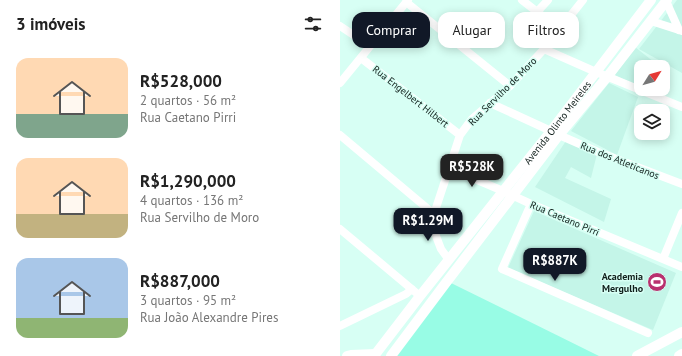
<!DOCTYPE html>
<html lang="pt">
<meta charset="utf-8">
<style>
body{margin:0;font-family:"PT Sans",sans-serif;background:#f2f2f2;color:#222;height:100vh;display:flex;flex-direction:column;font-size:15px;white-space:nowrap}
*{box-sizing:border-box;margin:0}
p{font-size:13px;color:#767676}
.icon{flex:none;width:22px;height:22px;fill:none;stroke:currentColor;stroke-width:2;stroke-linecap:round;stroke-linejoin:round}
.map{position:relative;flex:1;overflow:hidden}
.side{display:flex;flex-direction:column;background:#fff;width:340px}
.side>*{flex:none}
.hud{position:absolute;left:12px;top:12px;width:270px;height:36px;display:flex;gap:8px}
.needle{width:26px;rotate:53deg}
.buttons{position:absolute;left:294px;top:60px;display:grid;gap:8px}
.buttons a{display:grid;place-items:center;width:36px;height:36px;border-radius:8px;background:#fff;box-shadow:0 2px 10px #0003;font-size:20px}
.price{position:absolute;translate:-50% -34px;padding:0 9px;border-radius:8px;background:#111827;color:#fff;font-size:13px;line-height:26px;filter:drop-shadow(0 1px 2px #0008)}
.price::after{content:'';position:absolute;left:50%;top:24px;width:12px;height:9px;margin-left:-6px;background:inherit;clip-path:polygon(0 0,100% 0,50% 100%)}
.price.selected{background:#222;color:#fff}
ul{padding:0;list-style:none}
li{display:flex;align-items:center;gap:12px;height:100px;padding:0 16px}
li span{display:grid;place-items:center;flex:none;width:112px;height:80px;border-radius:12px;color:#555}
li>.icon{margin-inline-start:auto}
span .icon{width:48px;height:48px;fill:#fffc;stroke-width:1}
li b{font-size:17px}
h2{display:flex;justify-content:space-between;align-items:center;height:48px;padding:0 16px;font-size:17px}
.chip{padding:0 14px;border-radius:12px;background:#fff;box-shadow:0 2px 10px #0003;font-size:14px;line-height:36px}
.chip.selected{background:#111827;color:#fff}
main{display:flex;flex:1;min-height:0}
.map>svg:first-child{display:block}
.built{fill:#c4f5e8}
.green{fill:#98fce5}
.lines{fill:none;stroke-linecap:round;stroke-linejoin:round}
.minor{stroke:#fff;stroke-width:8}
.major{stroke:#fff;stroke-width:10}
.labels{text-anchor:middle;stroke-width:3;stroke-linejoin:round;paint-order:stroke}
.street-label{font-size:10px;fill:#101f1b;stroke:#d7fff4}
.poi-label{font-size:10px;font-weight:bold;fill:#101f1b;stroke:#d7fff4;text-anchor:end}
</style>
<main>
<section class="side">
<h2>3 imóveis<svg class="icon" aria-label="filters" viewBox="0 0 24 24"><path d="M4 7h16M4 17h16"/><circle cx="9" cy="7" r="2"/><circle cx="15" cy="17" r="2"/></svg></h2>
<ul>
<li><span style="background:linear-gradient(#ffd9b3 70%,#7fa58c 0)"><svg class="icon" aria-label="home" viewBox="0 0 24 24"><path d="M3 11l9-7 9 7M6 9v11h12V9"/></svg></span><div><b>R$528,000</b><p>2 quartos · 56 m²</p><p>Rua Caetano Pirri</p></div></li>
<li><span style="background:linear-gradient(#ffd9b3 70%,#c2b280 0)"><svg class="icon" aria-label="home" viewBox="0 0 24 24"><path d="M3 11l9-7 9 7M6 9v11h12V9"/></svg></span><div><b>R$1,290,000</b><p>4 quartos · 136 m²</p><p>Rua Servilho de Moro</p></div></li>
<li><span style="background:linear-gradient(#a9c7e8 75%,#8fb573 0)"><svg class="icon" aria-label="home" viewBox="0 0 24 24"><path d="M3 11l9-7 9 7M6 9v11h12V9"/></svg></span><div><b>R$887,000</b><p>3 quartos · 95 m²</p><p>Rua João Alexandre Pires</p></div></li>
</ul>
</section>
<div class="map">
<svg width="342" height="356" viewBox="0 0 342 356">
<rect width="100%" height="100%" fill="#d7fff4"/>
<!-- built -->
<path class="built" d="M 337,0 L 342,0 L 342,73 L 299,49 Z
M 295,47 L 319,66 L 318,67 L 301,67 L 301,88 L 275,75 Z
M 269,83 L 298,97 L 277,155 L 231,131 Z
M 226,141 L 257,154 L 251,178 L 231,167 L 225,178 L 271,199 L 264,222 L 195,187 Z
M 194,211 L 336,273 L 313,330 L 168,268 Z"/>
<!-- green -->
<path class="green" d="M 111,283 L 259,356 L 56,356 Z"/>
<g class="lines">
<!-- minor -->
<path class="minor" d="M 182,0 L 219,29
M 326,1 L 339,30
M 66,2 L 170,86
M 197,12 L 208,0
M 311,21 L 342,31
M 0,26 L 30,46
M 204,49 L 256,72 L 342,107
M 21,58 L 120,135
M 0,83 L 68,0
M 150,103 L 211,131
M 0,135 L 94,214
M 219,135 L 258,152 L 342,184
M 109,168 L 163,191 L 191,204 L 342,267
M 191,204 L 162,269 L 308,333
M 0,229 L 80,296
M 323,259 L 342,213
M 109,260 L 101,249 L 96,236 L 94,214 L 120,135 L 132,119 L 170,86 L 204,49 L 243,0
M 0,326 L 66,294 L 72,289"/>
<!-- major -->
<g class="major">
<path d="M 7,356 L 11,355 L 35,354"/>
<path id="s1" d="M 34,356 L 80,296 L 211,131 L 311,0"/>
<path d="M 51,356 L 105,284 L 219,135 L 267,77 L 327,0"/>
<path d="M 297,356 L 342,332"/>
<path d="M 339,356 L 342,354"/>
</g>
</g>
<!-- icons -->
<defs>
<symbol id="stadium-disc" viewBox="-11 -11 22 22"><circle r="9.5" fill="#b9316f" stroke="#d7fff4"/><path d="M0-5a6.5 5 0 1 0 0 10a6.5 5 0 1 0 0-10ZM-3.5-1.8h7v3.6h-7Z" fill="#fff"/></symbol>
</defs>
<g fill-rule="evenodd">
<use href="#stadium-disc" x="306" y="271" width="22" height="22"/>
</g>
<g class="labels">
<!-- street labels -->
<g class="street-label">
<text transform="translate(162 91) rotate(-45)" y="4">Rua Servilho de Moro</text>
<text transform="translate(71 96) rotate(38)" y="4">Rua Engelbert Hilbert</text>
<text dy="4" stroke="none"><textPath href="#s1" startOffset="297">Avenida Olinto Meireles</textPath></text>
<text transform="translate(280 160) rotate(22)" y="4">Rua dos Atleticanos</text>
<text transform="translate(225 218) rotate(23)" y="4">Rua Caetano Pirri</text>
</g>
<!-- poi labels -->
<g class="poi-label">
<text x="303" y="280">Academia<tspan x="303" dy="12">Mergulho</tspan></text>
</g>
</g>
</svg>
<div class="buttons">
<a><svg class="needle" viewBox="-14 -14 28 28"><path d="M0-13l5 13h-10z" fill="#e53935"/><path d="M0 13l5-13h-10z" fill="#767676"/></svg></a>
<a><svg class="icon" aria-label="layers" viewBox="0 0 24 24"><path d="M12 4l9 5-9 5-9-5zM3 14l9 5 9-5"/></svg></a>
</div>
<b class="price selected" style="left:132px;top:188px">R$528K</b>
<b class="price" style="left:88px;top:242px">R$1.29M</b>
<b class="price" style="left:215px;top:282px">R$887K</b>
<div class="hud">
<a class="chip selected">Comprar</a>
<a class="chip">Alugar</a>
<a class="chip">Filtros</a>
</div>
</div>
</main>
